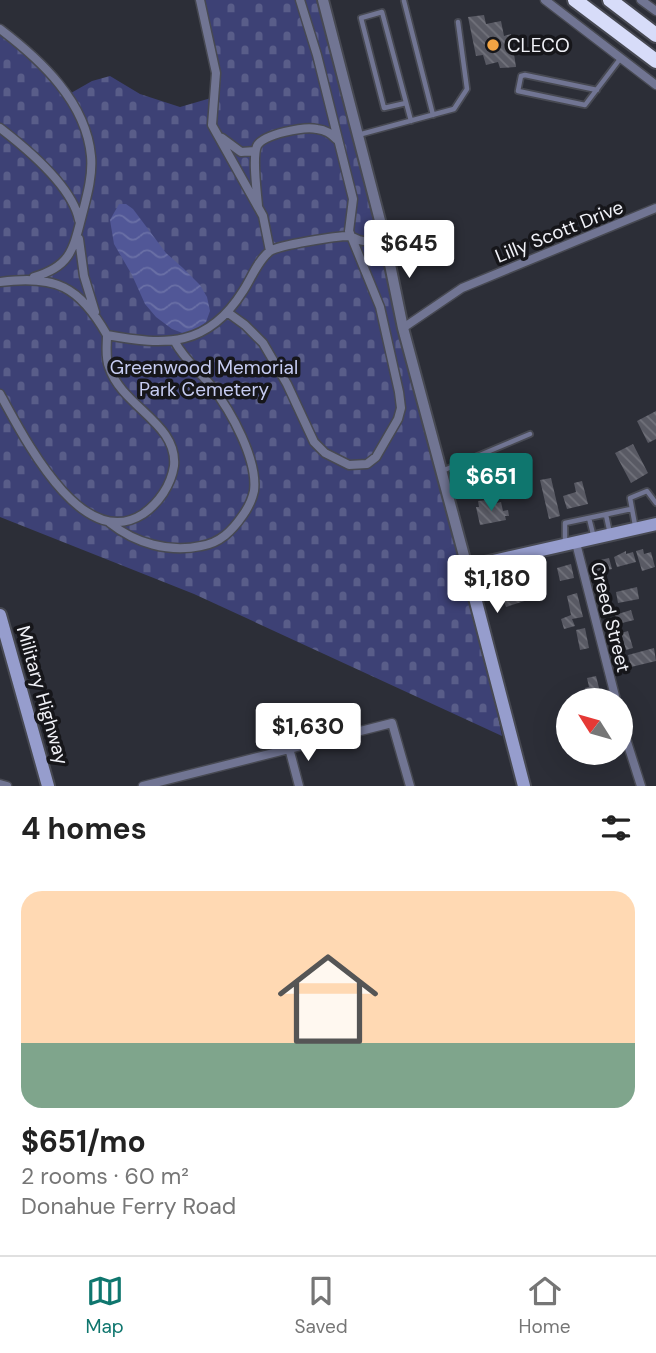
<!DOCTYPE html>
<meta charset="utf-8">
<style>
body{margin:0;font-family:"DM Sans",sans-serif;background:#f2f2f2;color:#222;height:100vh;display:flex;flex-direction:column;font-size:26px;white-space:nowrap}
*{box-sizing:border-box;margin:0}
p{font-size:23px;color:#767676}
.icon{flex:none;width:38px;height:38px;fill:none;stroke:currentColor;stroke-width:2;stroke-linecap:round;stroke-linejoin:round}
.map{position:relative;height:786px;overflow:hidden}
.side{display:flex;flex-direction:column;background:#fff;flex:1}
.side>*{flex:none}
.needle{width:46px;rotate:307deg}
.tools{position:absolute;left:556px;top:688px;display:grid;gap:14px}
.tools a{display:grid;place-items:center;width:77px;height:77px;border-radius:50%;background:#fff;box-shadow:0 7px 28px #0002;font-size:35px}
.price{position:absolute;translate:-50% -60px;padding:0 16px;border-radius:7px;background:#fff;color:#222;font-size:23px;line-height:46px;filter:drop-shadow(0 2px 4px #0008)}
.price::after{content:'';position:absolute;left:50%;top:42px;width:21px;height:16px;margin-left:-10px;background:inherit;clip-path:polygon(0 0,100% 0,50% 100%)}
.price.selected{background:#0f766e;color:#fff}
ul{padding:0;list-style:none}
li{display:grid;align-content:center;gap:14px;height:371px;padding:0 21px}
li span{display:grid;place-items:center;height:217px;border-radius:21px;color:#555}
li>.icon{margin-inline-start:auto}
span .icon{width:126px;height:126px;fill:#fffc;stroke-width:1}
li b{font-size:30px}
h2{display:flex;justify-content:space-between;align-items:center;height:84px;padding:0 21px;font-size:30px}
.menu{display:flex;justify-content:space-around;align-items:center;height:98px;border-top:2px solid #e0e0e0;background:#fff;font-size:19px;color:#767676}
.menu a{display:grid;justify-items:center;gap:4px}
.menu .selected{color:#0f766e}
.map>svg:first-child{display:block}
.cemetery{fill:url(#cemetery-stones)}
.water{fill:url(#water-waves)}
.building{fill:url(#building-back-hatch)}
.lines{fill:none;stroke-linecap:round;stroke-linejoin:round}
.service-casing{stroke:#474952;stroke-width:8}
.minor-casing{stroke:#474952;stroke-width:11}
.tertiary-casing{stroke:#474952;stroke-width:14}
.secondary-casing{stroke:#474952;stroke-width:16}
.motorway-casing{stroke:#474952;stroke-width:18}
.service{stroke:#717593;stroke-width:4.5}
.minor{stroke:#717593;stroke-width:8}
.tertiary{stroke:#717593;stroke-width:10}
.secondary{stroke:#969dcd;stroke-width:12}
.motorway{stroke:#d7dcf9;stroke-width:14}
.poi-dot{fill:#f3a443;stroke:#16161a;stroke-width:2.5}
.labels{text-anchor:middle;stroke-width:7;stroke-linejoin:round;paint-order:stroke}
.poi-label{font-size:19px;fill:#f0f1f7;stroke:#16161a;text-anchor:start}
.street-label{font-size:19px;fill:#f0f1f7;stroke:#16161a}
.park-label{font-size:19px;fill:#c6ccf2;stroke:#16161a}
</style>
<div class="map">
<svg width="656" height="786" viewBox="0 0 656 786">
<defs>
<pattern id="cemetery-stones" width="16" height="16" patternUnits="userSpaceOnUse" patternTransform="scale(1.75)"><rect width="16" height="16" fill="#3d4175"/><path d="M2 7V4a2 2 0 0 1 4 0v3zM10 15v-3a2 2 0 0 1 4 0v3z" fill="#595d89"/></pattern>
<pattern id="water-waves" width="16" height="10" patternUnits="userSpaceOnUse" patternTransform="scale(1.75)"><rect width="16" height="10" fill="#515797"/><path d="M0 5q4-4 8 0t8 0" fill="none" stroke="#6a70a6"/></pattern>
<pattern id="building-back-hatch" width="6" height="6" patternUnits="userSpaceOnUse" patternTransform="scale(1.75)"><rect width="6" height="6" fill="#595a64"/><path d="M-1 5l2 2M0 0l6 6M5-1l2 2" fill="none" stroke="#71727b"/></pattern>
</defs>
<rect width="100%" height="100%" fill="#2c2e37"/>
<!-- cemetery -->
<path class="cemetery" d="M 200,0 L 323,0 L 467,567 L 502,736 L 194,594 L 0,517 L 0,27 L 17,39 L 71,93 L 92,81 L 110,76 L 140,94 L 180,107 L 211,98 L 213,76 Z"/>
<!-- water -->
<path class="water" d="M 119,204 L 126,204 L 133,209 L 166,253 L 183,268 L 200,285 L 207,297 L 210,311 L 206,322 L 195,331 L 185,334 L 172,329 L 156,317 L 145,304 L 132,275 L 114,244 L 110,220 Z"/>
<!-- building -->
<path class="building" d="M 484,15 L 486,24 L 501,21 L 504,36 L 511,34 L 516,67 L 500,68 L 498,62 L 486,65 L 483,55 L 476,56 L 468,17 Z
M 656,411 L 656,439 L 648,443 L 637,421 Z
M 633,444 L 648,473 L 631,483 L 615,453 Z
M 551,478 L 560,516 L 549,519 L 540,480 Z
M 582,481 L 588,504 L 567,509 L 563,496 L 576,492 L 574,483 Z
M 487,500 L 488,505 L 501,502 L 503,511 L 508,510 L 509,516 L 505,516 L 506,520 L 480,525 L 476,507 L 479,507 L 478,501 Z
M 643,549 L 644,554 L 651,552 L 655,567 L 642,571 L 636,551 Z
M 626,551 L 626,554 L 633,552 L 636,562 L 617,567 L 614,557 Z
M 609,558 L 612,569 L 595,573 L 592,562 Z
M 571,564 L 574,578 L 560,581 L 557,568 Z
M 637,587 L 639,599 L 618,603 L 616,592 Z
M 527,588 L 531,599 L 506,607 L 502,595 Z
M 577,593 L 583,617 L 572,619 L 575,626 L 564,629 L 561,619 L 571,615 L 567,596 Z
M 631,610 L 634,620 L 618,624 L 615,615 Z
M 585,628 L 589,648 L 580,650 L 576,630 Z
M 628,631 L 633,648 L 626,650 L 621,633 Z
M 654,648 L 656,661 L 631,667 L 628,655 Z
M 596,676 L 601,696 L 591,698 L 591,695 L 587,696 L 585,688 L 589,687 L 587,678 Z"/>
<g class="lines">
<defs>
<path id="service" d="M 404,1 L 433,115
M 597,90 L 525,75 L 521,76 L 518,91 L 585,105 L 620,59
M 406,103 L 384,108 L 361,18 L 382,12 L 411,121
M 358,135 L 454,109 L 467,89 L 458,22
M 442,471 L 530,434
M 606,515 L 610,534
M 589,518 L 594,538
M 635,525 L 630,498 L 647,491 L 656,503
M 565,541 L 565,523 L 631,509"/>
<path id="minor" d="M 200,0 L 216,73 L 212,125 L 263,216 L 270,251
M 545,0 L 656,85
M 641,0 L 656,11
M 0,29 C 41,60 86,102 91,156 C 93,177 86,199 81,219 C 73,251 69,267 34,277
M 0,128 C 26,148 72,186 79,220
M 222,138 L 241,152 L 255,151
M 258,206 C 257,192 252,158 257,146 C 263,134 305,126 317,129 C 325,130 331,133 336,139
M 79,239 L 84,276 L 95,312
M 0,282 C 56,275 79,286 107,335 C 166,346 208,347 243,291 C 251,279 258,260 270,251 C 279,245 337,236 349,236 C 353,237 354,238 359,240 C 368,243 376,241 385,240
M 227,312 L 245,325 L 263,343 L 287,384 L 314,442 L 325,453 L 349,465 L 367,464 L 376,457 L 398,419 L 401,408 L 399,392 L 380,307 L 349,231 L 353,199 L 317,55 L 300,0
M 403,328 L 462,288 L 656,208
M 0,394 C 23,435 81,554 143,514 C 159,503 171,485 174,466 C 178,423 122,407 109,367 C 105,357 107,346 107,335
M 110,523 C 135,543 169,553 201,546 C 220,543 232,531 243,515 C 248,508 252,500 254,491 C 258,460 231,411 212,387 C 200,372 184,359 175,342
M 576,543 L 616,700
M 621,723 L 641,786
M 289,748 L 299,786
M 0,784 L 7,786
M 143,786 L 392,723 L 410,786"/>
<path id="tertiary" d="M 323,0 L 385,240 L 403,328 L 467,567"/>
<path id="secondary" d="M 0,615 L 48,786
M 524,786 L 467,567 L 656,524"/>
<path id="motorway" d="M 575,0 L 656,61
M 610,0 L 656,35"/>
</defs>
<!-- service casing -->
<use href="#service" class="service-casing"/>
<!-- minor casing -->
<use href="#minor" class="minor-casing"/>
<!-- tertiary casing -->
<use href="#tertiary" class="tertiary-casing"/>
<!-- secondary casing -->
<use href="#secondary" class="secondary-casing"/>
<!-- motorway casing -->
<use href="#motorway" class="motorway-casing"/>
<!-- service -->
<use href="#service" class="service"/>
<!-- minor -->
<use href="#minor" class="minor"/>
<!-- tertiary -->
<use href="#tertiary" class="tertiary"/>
<!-- secondary -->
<use href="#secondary" class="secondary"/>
<!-- motorway -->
<use href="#motorway" class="motorway"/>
</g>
<!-- markers -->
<circle class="poi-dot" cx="493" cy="45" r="7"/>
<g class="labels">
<!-- poi labels -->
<g class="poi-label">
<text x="507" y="52">CLECO</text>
</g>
<!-- street labels -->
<g class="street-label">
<text transform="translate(559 231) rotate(-22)" y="7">Lilly Scott Drive</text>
<text transform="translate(611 617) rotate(76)" y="7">Creed Street</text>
<text transform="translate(43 695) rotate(74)" y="7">Military Highway</text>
</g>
<!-- park labels -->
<g class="park-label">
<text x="204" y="374">Greenwood Memorial<tspan x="204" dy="22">Park Cemetery</tspan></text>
</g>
</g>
</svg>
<div class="tools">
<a><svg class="needle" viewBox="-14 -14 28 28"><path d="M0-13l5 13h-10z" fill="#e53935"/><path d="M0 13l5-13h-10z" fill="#767676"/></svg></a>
</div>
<b class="price" style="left:409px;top:280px">$645</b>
<b class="price selected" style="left:491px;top:513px">$651</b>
<b class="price" style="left:497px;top:615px">$1,180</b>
<b class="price" style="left:308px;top:763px">$1,630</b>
</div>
<section class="side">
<h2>4 homes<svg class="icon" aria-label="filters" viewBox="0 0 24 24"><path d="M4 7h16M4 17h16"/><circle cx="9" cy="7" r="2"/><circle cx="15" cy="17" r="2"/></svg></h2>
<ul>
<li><span style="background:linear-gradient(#ffd9b3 70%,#7fa58c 0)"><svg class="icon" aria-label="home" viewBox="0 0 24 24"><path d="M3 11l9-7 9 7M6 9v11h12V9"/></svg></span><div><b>$651/mo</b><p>2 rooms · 60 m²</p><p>Donahue Ferry Road</p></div></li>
</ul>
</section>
<nav class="menu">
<a class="selected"><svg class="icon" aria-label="map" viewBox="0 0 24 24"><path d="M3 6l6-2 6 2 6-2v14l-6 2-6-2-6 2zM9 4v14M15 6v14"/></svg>Map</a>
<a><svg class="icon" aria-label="saved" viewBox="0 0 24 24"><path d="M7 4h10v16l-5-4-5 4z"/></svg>Saved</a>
<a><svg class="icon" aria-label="home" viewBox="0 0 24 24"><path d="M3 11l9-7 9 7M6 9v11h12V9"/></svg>Home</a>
</nav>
